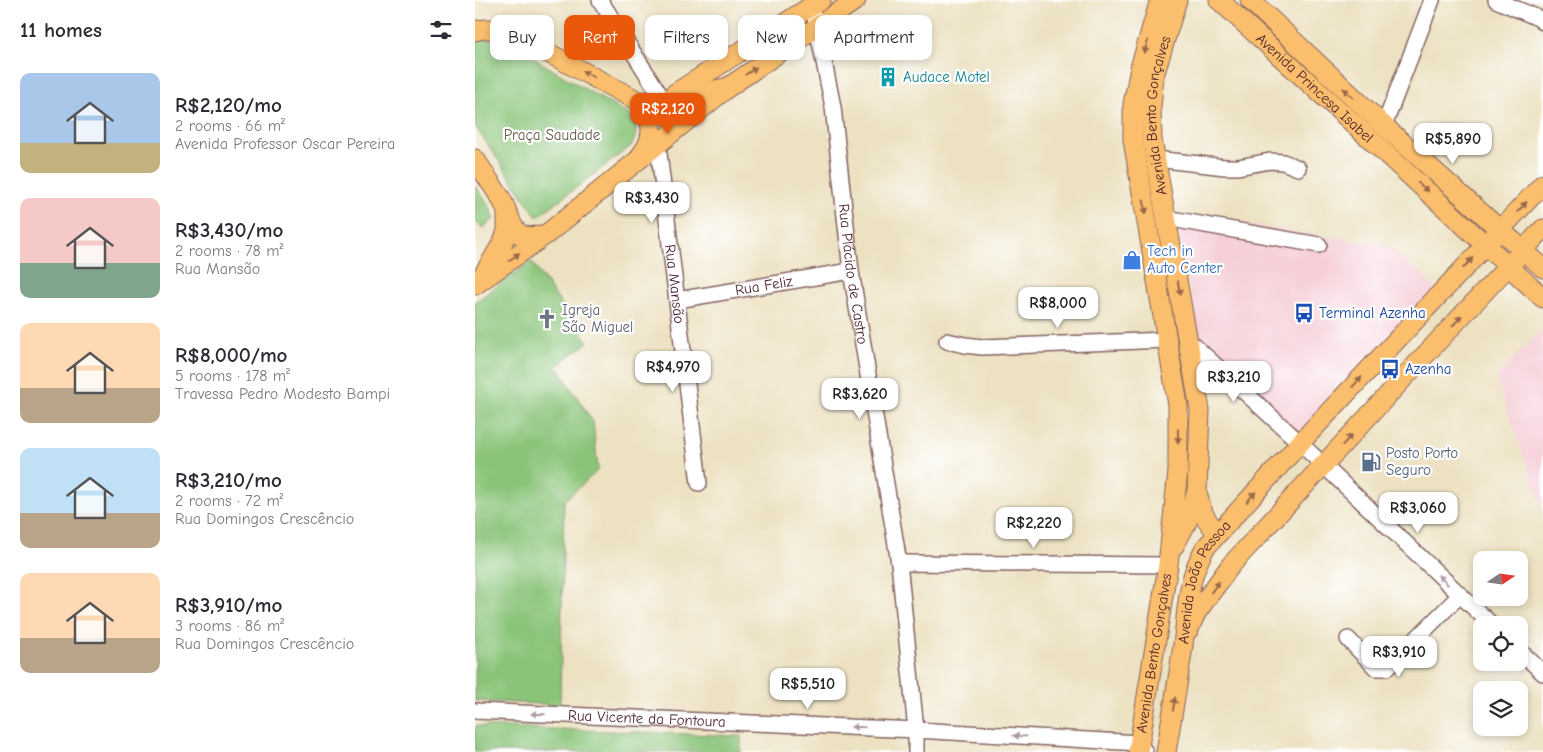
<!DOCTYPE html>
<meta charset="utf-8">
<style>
body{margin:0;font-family:"Comic Neue",sans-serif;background:#f2f2f3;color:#2b2b33;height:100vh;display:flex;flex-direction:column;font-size:19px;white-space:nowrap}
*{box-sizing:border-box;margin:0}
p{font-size:16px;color:#7c7c81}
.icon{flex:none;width:28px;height:28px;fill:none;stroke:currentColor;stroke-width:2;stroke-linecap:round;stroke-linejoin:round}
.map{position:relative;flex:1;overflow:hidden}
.drawer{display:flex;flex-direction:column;background:#fff;width:475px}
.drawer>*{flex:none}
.hud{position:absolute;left:15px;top:15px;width:475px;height:45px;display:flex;gap:10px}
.needle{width:32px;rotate:77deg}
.fabs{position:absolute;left:998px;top:551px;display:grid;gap:10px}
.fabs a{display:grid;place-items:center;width:55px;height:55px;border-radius:10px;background:#fff;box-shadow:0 2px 8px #0003;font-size:25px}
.price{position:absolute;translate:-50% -42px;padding:0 11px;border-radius:10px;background:#fff;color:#222;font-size:16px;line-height:32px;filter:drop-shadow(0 1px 2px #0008)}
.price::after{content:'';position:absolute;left:50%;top:30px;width:15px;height:11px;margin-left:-8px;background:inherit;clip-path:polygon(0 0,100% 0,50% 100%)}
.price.current{background:#ea580c;color:#fff}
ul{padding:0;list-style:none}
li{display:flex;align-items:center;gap:15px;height:125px;padding:0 20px}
li span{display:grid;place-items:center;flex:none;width:140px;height:100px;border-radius:10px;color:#555}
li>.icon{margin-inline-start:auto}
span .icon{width:60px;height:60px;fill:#fffc;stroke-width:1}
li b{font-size:21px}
h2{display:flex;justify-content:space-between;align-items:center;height:60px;padding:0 20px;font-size:21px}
.tag{padding:0 18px;border-radius:10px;background:#fff;box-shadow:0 2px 8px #0003;font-size:18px;line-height:45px}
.tag.current{background:#ea580c;color:#fff}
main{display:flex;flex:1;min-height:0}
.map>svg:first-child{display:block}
.built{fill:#f6cfd8}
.green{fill:#8ac479;stroke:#6a7252}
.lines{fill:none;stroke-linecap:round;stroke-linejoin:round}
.minor-casing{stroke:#836360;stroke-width:18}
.major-casing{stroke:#836360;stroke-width:21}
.minor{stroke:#fff;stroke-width:15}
.major{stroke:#fabe6d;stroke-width:19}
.oneway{fill:#996749}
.oneway2{fill:#ae9aa0}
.labels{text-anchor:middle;stroke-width:4.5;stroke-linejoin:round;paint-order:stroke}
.culture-label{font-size:15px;fill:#0d838f;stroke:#fff;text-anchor:start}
.street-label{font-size:15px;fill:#4a1f2b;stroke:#fff}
.park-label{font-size:15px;fill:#605946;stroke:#fff}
.shop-label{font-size:15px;fill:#366cbe;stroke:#fff;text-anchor:start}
.worship-label{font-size:15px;fill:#5b616d;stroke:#fff;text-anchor:start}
.transit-label{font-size:15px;fill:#164399;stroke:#fff;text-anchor:start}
.service-label{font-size:15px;fill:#4e5e75;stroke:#fff;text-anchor:start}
</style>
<main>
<section class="drawer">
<h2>11 homes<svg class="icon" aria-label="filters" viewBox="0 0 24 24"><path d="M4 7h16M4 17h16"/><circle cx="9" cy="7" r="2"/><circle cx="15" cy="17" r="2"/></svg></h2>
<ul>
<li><span style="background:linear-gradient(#a9c7e8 70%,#c2b280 0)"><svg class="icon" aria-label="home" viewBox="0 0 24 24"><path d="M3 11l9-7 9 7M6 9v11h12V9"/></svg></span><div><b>R$2,120/mo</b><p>2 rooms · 66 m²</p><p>Avenida Professor Oscar Pereira</p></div></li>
<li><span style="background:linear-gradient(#f6c9c9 65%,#7fa58c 0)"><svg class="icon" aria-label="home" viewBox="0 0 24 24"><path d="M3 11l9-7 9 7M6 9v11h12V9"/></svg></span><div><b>R$3,430/mo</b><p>2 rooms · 78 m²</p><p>Rua Mansão</p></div></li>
<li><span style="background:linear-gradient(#ffd9b3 65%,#b9a48a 0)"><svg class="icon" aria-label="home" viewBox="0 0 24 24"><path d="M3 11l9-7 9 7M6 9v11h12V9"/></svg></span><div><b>R$8,000/mo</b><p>5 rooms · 178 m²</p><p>Travessa Pedro Modesto Bampi</p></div></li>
<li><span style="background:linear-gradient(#bfe0f5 65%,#b9a48a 0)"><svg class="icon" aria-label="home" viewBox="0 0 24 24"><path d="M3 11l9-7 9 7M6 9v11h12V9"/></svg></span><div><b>R$3,210/mo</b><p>2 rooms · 72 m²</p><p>Rua Domingos Crescêncio</p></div></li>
<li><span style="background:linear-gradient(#ffd9b3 65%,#b9a48a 0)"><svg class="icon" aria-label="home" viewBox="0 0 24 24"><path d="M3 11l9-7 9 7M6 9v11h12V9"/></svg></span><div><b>R$3,910/mo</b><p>3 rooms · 86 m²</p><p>Rua Domingos Crescêncio</p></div></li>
</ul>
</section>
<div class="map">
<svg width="1068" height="752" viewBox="0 0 1068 752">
<rect width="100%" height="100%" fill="#fff"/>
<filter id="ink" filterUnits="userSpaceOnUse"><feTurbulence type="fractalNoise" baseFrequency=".02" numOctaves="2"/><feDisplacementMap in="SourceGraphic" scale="10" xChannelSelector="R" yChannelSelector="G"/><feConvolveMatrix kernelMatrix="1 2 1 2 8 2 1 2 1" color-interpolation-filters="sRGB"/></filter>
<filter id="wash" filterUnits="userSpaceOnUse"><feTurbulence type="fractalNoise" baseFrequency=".0096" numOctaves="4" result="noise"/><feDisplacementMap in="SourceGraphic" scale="20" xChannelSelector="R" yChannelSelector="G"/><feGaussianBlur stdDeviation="1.12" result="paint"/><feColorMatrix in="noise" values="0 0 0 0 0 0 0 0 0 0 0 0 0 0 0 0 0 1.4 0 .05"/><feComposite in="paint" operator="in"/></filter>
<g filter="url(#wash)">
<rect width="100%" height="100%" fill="#ece1c1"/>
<!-- built -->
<path class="built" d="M 701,214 L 914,246 L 962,289 L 825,436 L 723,338 Z
M 1068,328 L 1068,503 L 1065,503 L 1021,378 Z"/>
<!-- green -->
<path class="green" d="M 8,39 L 20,39 L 31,42 L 154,115 C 163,125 163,134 156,146 L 62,217 L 0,126 L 0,42 Z
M 0,186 L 14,205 L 19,219 L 8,228 L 0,222 Z
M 56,261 L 113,342 L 82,366 L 118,422 L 123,470 L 89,501 L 85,705 L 0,701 L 0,302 Z
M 0,726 L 266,736 L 266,752 L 0,752 Z"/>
</g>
<g filter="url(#ink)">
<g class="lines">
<defs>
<g id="minor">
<path d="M 125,0 L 189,101"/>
<path d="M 1021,0 L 1063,18 L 1068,22"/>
<path id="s1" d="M 340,17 L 358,107 L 376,271 L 424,563 L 441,730 L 441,752"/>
<path d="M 909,126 L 957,0"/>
<path id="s2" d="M 183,145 L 224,483"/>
<path d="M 681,159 L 750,167 L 763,167 L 795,161 L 808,162 L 823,168"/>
<path d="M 691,218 L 844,245"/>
<path id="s3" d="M 202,300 L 376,271"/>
<path d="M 713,340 L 825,443 L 1017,625"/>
<path d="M 472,341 L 490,345 L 507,347 L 692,340"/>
<path d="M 424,563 L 693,565"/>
<path d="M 873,639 L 901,668 L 912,668 L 985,595"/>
<path d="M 1044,650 L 1068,673"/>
<path id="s4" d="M 0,711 L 441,730 L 664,743 L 670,752"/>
</g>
<g id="major">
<path id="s5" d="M 744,0 L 1068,298"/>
<path d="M 775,0 L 909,126 L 1068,268"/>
<path d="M 0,31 C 13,27 24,30 36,33 L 163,101 L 181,103 L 249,88"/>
<path d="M 199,94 L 346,0"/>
<path d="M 163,101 C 179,118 181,137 166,155"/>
<path d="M 0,159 L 27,200 L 38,226 L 44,234 L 54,237 L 72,234"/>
<path d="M 7,277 L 28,242 L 32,231 L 32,214"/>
<path d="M 0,285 L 73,233 L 252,88 L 381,0"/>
<path d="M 722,491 C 725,508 730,521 743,533"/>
<path id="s6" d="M 699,546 L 713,520 L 722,491 L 725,410 L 677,139 L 676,107 L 679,76 L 702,0"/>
<path d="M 714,629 L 721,613 L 756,565 L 937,369 L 1068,229"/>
<path id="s7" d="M 663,752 L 693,565 L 703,471 L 703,405 L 658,140 L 658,104 L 665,68 L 685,0"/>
<path id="s8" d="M 691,752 C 697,716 703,681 708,645 C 713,609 711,581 730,548 L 825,443 L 1068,184"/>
</g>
</defs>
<!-- minor casing -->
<use href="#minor" class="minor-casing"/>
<!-- major casing -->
<use href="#major" class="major-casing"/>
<!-- minor -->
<use href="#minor" class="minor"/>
<!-- major -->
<use href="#major" class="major"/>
</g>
<!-- one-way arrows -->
<defs><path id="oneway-solid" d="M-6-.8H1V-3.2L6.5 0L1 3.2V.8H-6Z" transform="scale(1.25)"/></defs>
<g class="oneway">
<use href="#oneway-solid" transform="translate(671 47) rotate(107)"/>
<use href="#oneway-solid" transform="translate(276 71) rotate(-34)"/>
<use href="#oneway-solid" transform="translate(113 74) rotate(-152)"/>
<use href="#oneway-solid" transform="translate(873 93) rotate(-137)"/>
<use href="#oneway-solid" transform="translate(948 187) rotate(43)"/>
<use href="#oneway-solid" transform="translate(670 207) rotate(80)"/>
<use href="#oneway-solid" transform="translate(1047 207) rotate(-47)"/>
<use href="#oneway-solid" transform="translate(39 257) rotate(-35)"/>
<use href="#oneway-solid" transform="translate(993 263) rotate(-47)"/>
<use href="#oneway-solid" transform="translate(704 288) rotate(80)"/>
<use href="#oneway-solid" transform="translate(982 321) rotate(-47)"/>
<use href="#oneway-solid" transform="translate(882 382) rotate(-47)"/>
<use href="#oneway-solid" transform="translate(703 436) rotate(90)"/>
<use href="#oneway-solid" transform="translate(872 440) rotate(-48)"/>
<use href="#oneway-solid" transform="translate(776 497) rotate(-48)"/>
<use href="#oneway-solid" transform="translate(740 587) rotate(-54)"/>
<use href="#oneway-solid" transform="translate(699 704) rotate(-81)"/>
</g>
<g class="oneway2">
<use href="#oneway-solid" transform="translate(968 580) rotate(-136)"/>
<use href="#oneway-solid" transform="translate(63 714) rotate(-178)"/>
<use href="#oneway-solid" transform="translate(383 727) rotate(-178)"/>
<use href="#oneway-solid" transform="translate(545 736) rotate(-176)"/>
</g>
</g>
<!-- icons -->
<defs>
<symbol id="building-bare" viewBox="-9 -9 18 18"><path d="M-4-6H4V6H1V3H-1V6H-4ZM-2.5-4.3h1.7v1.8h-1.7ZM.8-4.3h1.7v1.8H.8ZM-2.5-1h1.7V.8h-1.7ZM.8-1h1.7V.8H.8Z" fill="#0f9aa8" stroke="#fff" stroke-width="2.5" paint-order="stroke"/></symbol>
<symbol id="shop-bare" viewBox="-9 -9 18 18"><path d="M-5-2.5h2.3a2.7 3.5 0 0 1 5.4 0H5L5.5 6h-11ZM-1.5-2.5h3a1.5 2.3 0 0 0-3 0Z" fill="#3f7fe0" stroke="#fff" stroke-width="2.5" paint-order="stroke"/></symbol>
<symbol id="bus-bare" viewBox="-9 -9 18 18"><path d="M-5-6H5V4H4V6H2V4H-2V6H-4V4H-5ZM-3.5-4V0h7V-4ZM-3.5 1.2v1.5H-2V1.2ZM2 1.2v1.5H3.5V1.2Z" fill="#1a4fb4" stroke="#fff" stroke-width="2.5" paint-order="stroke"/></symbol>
<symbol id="church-bare" viewBox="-9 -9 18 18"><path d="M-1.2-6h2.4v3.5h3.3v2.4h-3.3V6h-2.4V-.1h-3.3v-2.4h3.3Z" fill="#6b7280" stroke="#fff" stroke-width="2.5" paint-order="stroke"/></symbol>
<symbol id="fuel-bare" viewBox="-9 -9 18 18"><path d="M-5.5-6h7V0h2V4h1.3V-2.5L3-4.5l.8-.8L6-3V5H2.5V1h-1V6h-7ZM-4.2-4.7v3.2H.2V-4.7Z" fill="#5c6f8a" stroke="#fff" stroke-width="2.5" paint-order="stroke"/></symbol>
</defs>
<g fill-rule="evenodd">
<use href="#building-bare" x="399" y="63" width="28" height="28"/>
<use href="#shop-bare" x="643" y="246" width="28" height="28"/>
<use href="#bus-bare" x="815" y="299" width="28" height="28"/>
<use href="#church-bare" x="58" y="305" width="28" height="28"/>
<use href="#bus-bare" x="901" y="355" width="28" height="28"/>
<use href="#fuel-bare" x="882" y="448" width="28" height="28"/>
</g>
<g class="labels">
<!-- culture labels -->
<g class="culture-label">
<text x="428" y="82">Audace Motel</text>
</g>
<!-- street labels -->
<g class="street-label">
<text dy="5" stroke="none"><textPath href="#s5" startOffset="130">Avenida Princesa Isabel</textPath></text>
<text dy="5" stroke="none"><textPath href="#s6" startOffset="440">Avenida Bento Gonçalves</textPath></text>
<text dy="5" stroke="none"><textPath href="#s1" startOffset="260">Rua Plácido de Castro</textPath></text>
<text dy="5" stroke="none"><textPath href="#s2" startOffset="140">Rua Mansão</textPath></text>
<text dy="5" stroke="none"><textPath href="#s3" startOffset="88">Rua Feliz</textPath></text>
<text dy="5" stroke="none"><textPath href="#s8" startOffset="176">Avenida João Pessoa</textPath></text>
<text dy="5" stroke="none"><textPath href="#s7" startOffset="100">Avenida Bento Gonçalves</textPath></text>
<text dy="5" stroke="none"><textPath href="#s4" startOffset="172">Rua Vicente da Fontoura</textPath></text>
</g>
<!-- park labels -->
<g class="park-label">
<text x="77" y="140">Praça Saudade</text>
</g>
<!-- shop labels -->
<g class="shop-label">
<text x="672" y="256">Tech in<tspan x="672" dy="17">Auto Center</tspan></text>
</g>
<!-- worship labels -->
<g class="worship-label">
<text x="87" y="315">Igreja<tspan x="87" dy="17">São Miguel</tspan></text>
</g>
<!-- transit labels -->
<g class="transit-label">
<text x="844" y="318">Terminal Azenha</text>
<text x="930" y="374">Azenha</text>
</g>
<!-- service labels -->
<g class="service-label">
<text x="911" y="458">Posto Porto<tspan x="911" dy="17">Seguro</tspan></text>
</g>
</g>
</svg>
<div class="fabs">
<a><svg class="needle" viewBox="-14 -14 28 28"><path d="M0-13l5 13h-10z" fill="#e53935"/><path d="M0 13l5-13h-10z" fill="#7c7c81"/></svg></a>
<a><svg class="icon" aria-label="locate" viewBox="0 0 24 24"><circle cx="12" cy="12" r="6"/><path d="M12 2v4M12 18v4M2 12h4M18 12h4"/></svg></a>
<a><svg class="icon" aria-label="layers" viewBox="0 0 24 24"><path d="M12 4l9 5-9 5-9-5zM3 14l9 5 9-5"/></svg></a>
</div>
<b class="price current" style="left:193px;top:135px">R$2,120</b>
<b class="price" style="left:978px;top:165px">R$5,890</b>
<b class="price" style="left:177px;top:224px">R$3,430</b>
<b class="price" style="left:583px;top:329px">R$8,000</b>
<b class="price" style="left:198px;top:393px">R$4,970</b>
<b class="price" style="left:759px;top:403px">R$3,210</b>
<b class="price" style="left:385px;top:420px">R$3,620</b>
<b class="price" style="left:943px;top:534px">R$3,060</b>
<b class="price" style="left:559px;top:549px">R$2,220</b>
<b class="price" style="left:924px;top:678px">R$3,910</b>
<b class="price" style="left:333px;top:710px">R$5,510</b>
<div class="hud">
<a class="tag">Buy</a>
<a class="tag current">Rent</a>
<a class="tag">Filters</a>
<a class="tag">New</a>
<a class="tag">Apartment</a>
</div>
</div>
</main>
